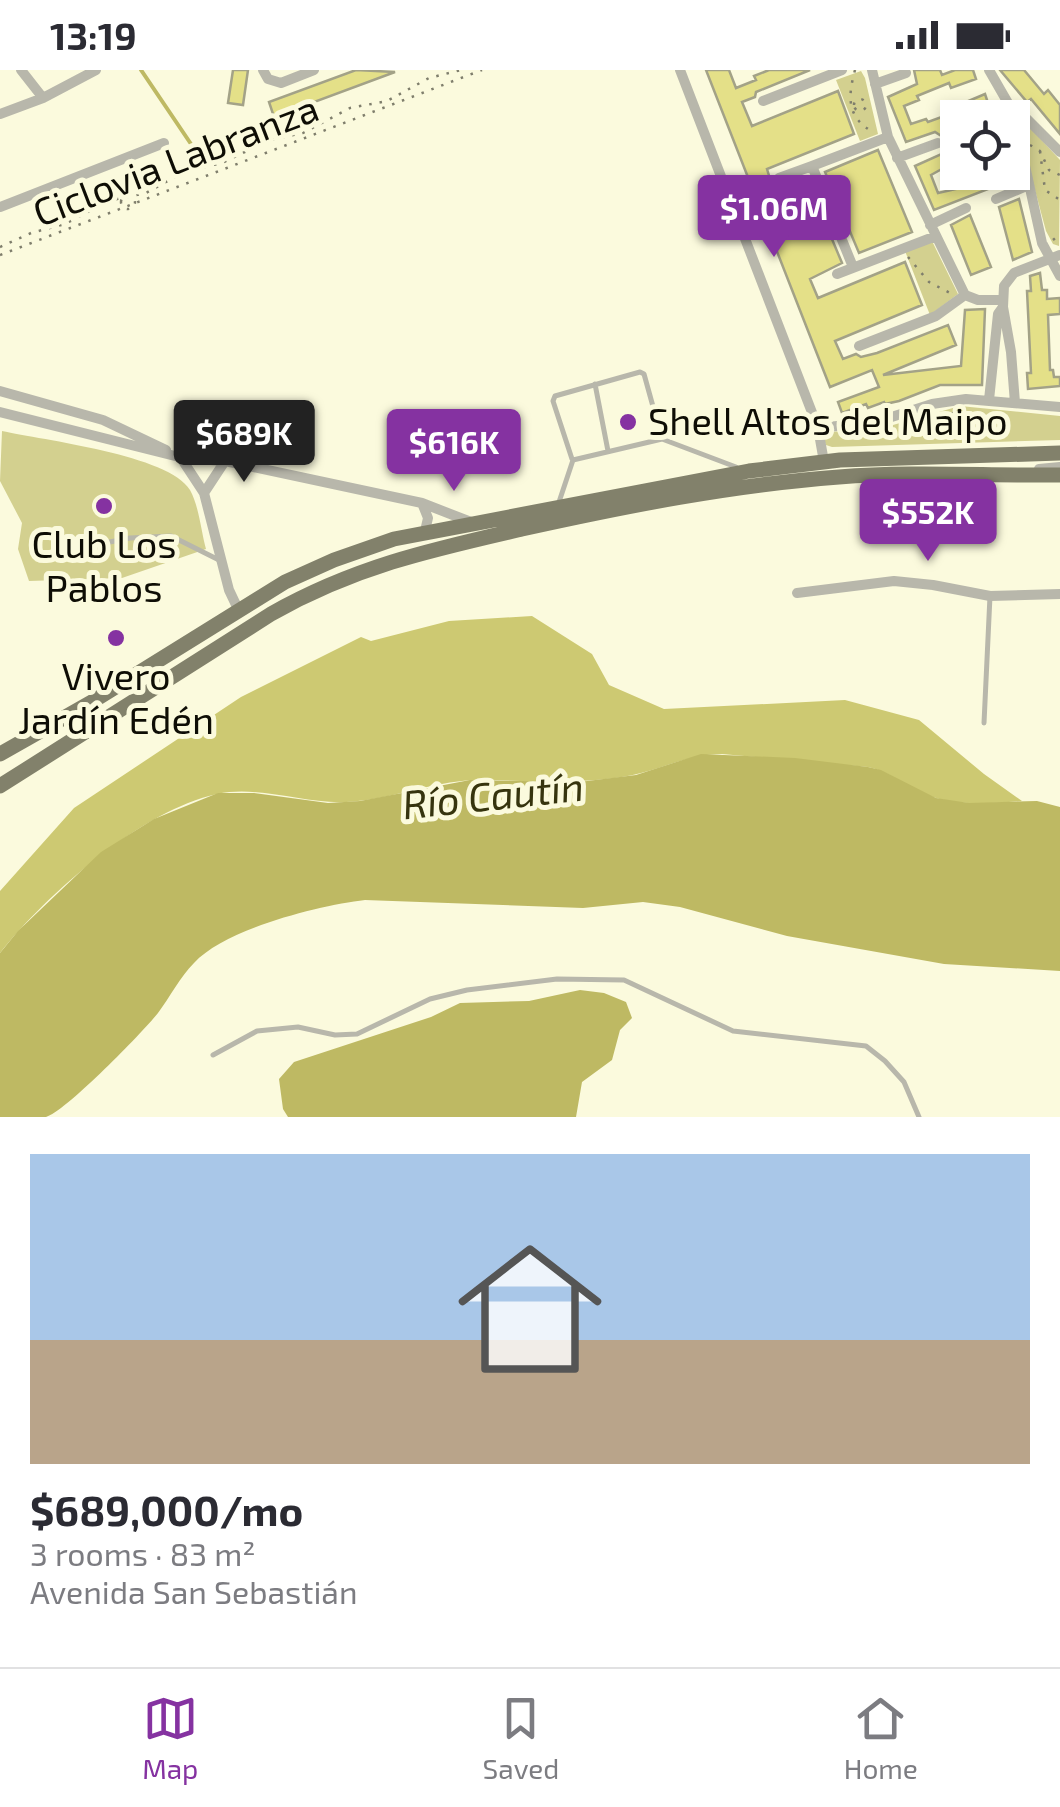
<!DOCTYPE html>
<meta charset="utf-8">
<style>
body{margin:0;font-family:"Exo 2",sans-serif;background:#f7f7f7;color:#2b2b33;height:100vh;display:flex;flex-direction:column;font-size:38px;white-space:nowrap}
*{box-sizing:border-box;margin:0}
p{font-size:32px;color:#7c7c81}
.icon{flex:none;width:55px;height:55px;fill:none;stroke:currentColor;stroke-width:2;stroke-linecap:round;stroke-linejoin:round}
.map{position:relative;height:1047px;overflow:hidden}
.sheet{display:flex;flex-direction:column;background:#fff;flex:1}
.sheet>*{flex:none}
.controls{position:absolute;left:940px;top:30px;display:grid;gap:20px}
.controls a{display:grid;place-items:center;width:90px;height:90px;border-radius:0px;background:#fff;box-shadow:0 5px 15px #0003;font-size:50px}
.price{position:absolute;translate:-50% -85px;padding:0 22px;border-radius:10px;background:#8532a1;color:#fff;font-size:32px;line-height:65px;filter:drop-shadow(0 2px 5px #0008)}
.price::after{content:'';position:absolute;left:50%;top:60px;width:30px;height:22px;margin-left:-15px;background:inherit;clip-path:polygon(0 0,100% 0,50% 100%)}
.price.selected{background:#222;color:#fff}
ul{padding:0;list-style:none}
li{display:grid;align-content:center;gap:20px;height:530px;padding:0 30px}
li span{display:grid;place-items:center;height:310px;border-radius:0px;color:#555}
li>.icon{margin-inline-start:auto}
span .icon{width:180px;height:180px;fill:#fffc;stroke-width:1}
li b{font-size:42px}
.status{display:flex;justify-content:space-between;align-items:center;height:70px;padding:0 50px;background:#fff;direction:ltr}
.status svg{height:28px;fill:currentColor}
.tabs{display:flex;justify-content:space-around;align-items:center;height:140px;border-top:2px solid #e1e1e2;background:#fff;font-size:28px;color:#7c7c81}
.tabs a{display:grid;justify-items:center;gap:5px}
.tabs .selected{color:#8532a1}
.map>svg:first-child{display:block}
.green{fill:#d3d08f}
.forest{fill:#cdc972}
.water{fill:#beb963}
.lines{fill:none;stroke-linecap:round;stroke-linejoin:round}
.stream{stroke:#beb963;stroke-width:4}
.building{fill:#e4e088;stroke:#a3a287;stroke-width:2.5}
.path{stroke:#7f7e6c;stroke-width:2.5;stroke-dasharray:2.5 8;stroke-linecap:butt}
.lane{stroke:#b8b7ab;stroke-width:5}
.street{stroke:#b8b7ab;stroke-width:10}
.primary{stroke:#82816b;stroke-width:15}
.poi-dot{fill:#8532a1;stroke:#fbfadd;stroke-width:4}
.labels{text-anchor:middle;stroke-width:10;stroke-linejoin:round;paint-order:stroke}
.street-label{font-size:38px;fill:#0e0d05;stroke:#fbfadd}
.poi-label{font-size:38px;fill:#0e0d05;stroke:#fbfadd}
.water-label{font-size:40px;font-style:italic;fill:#36340e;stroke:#fbfadd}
</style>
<div class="status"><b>13:19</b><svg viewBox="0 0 49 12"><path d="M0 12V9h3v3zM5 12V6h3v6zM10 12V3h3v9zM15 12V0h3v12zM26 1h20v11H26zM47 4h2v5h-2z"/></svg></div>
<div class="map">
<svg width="1060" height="1047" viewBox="0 0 1060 1047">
<rect width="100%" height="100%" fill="#fbfadd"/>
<!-- green -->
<path class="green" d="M 861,1 L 865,8 L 878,64 L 860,71 L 836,10 Z
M 1025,52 L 1060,90 L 1059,176 L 1053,174 L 1046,161 L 1018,57 Z
M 932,171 L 958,224 L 930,245 L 905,181 Z
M 960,336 L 1060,346 L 1060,370 L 832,377 L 826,375 L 824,370 L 832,362 L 893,355 Z
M 2,361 C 42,370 170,385 190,420 C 199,436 201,461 206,479 L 122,508 L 29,511 L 18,479 L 22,453 L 0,411 Z"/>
<!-- forest -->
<path class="forest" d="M 532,546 L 592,584 L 609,615 L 664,639 L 845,630 L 919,650 L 984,704 L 1022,731 C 988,734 950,737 918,721 C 901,712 887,701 868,697 L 722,684 C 693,684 668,696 641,703 C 622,708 600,710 581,711 C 545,714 509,709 474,710 C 431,712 389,730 346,732 C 304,734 259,715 217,724 C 142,740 47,824 0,883 L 0,821 L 74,738 L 241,627 L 361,567 L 371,571 L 449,551 Z"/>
<!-- water -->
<path class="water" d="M 701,684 L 795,688 L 868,697 L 881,700 L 936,728 L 969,733 L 1037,731 L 1060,737 L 1060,901 L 944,894 L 787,866 L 680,837 L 643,832 L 583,838 L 365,830 C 320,835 225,859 194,893 C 180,907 170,927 158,943 C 143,962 65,1042 46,1047 C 33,1047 14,1047 0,1047 L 0,883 L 18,861 L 101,782 L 154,749 L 218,723 L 254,723 L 328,733 L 360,731 L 470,710 L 579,712 L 636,705 Z
M 580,920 L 604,923 L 626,932 L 632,948 L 620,960 L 612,990 L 582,1012 L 576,1047 L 288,1047 L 283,1039 L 279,1009 L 294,992 L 431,947 L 460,933 L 529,931 Z"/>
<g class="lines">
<!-- stream -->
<path class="stream" d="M 141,0 L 191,74"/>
</g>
<!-- building -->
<path class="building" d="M 233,0 L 248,0 L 243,35 L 228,33 Z
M 356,0 L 395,2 L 274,47 L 269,32 Z
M 706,0 L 729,0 L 736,18 L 756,10 L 754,6 L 769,0 L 810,0 L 756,22 L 755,27 L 742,32 L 752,56 L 838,21 L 854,64 L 767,99 L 771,112 L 774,117 L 781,116 L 806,107 L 842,193 L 810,209 L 818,228 L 905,192 L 922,235 L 835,271 L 843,289 L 856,284 L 861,287 L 877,283 L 948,255 L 956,275 L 883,305 L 961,296 L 965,240 L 985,239 L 982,315 L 940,315 L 899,331 L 885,334 L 884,332 L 868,338 L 866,334 L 842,343 L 838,332 L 879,317 L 872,300 L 830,317 Z
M 914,0 L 940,0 L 942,5 L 955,0 L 973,0 L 976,9 L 951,18 L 949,13 L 917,26 L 919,30 L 904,36 L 911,54 L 926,49 L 928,52 L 961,40 L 959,35 L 985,24 L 990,39 L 975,44 L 976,48 L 958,48 L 958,90 L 931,105 L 938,123 L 973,115 L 988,109 L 987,104 L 992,102 L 1018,102 L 1019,107 L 934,140 L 915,96 L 944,83 L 946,69 L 935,62 L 906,72 L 888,27 L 917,14 Z
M 1000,0 L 1024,0 L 1044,24 L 1048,20 L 1060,35 L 1060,64 L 1031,29 L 1027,32 Z
M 878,80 L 912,162 L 859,183 L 825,102 Z
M 1019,129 L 1032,182 L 1013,190 L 999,137 Z
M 970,145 L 991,197 L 971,205 L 951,155 Z
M 1040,203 L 1042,220 L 1047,220 L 1047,229 L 1060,228 L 1060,244 L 1048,245 L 1050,300 L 1053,300 L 1054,307 L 1060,307 L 1060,316 L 1028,319 L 1027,303 L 1031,303 L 1027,221 L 1031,221 L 1030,206 Z"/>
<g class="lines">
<!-- path -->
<path class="path" d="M 855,0 C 848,26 846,47 873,62
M854 35a6 6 0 1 1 12 0a6 6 0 1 1-12 0Z
M 1030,75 L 1040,81 L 1049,100 L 1060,105
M 1040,81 L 1045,120 L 1060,130
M121 132a7 7 0 1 1 14 0a7 7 0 1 1-14 0Z
M 1053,170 L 1060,164
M 0,177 L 31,163 L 65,154 L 108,131 L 146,123 L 184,102 L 222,93 L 270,70 L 303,63 L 350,38 L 387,31 L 429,8 L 461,0
M 0,185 L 482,0
M 908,187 L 929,212 L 950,223
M 927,346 L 926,350 L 941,350 L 958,340"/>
<!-- lane -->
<path class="lane" d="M 595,314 L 608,381
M 572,389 L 553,331 L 555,326 L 640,302 L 644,304 L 662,369
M 558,435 L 573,390 L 662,369 L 736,397
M 54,483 L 130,468 L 171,466 L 219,490
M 984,653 L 990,526
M 213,985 L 257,961 L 298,957 L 335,965 L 357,964 L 430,929 L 467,920 L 557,909 L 624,910 L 733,961 L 866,976 L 885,991 L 904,1012 L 919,1047"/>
<!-- street -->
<path class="street" d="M 21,0 L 43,28
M 263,0 L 268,9 L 281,13 L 314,0
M 680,0 L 818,358 L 824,392
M 872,0 L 888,67 L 965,225 L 978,230 L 1003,230
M 989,0 L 1012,40 L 1012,53
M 875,14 L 906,3
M 763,31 L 842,0
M 0,44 L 43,28 L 96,0
M 1014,45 L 1027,49 L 1060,82
M 995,48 L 1012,40
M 1012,57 L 1024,91 L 1042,173 L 1060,206
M 897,88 L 938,73
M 779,108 L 812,96
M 996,129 L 1029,115
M 0,137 L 164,73
M 930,155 L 966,138
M 853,197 L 812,96 L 888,67
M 837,204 L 936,166
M 859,276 L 936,246 L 965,225
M 0,321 L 103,350 L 166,380
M 989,330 L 998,244 L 1003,237
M 1015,333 L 1011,282 L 1003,237 L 1004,216 L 1014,203 L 1060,185
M 0,342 L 183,388 L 225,391 L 422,433 L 471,452
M 818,358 L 876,352 L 932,334 L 966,329 L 1060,337
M 181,388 L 204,423 L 229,520 L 238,539
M 1039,399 L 1060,397
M 204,423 L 225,391
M 422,433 L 428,448 L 425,461
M 797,523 L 894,511 L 933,515 L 990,526 L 1060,524"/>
<!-- primary -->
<path class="primary" d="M 0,684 L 90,633 L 285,512 L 334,490 L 394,469 L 749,401 L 840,390 L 1060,383
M 0,716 L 271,544 C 354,497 430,480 522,459 C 626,436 732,415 839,407 C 912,401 987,406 1060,405"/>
</g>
<!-- markers -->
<g class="poi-dot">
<circle cx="628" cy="352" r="10"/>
<circle cx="104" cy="436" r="10"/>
<circle cx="116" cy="568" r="10"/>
</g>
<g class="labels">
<!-- street labels -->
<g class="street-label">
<text transform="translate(176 91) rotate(-21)" y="13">Ciclovia Labranza</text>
</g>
<!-- poi labels -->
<g class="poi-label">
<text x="648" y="365" text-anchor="start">Shell Altos del Maipo</text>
<text x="104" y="488">Club Los<tspan x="104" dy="44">Pablos</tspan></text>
<text x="116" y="620">Vivero<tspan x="116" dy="44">Jardín Edén</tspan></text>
</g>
<!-- water labels -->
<g class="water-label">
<text transform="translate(493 726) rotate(-6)" y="14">Río Cautín</text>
</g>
</g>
</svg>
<div class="controls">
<a><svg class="icon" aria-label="locate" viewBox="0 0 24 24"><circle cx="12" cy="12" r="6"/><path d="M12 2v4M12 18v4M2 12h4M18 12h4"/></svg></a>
</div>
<b class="price" style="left:774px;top:190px">$1.06M</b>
<b class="price selected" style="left:244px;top:415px">$689K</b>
<b class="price" style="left:454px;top:424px">$616K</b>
<b class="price" style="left:928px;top:494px">$552K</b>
</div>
<section class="sheet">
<ul>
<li><span style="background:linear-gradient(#a9c7e8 60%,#b9a48a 0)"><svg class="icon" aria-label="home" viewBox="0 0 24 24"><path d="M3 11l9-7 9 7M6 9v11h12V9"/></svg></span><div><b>$689,000/mo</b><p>3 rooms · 83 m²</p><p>Avenida San Sebastián</p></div></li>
</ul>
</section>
<nav class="tabs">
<a class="selected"><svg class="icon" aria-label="map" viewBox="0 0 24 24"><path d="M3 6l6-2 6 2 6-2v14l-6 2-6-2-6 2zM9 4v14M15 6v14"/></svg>Map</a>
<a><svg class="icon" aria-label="saved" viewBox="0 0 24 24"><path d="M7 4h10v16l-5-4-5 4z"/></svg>Saved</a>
<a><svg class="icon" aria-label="home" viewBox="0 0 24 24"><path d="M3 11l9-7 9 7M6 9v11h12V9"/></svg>Home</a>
</nav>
